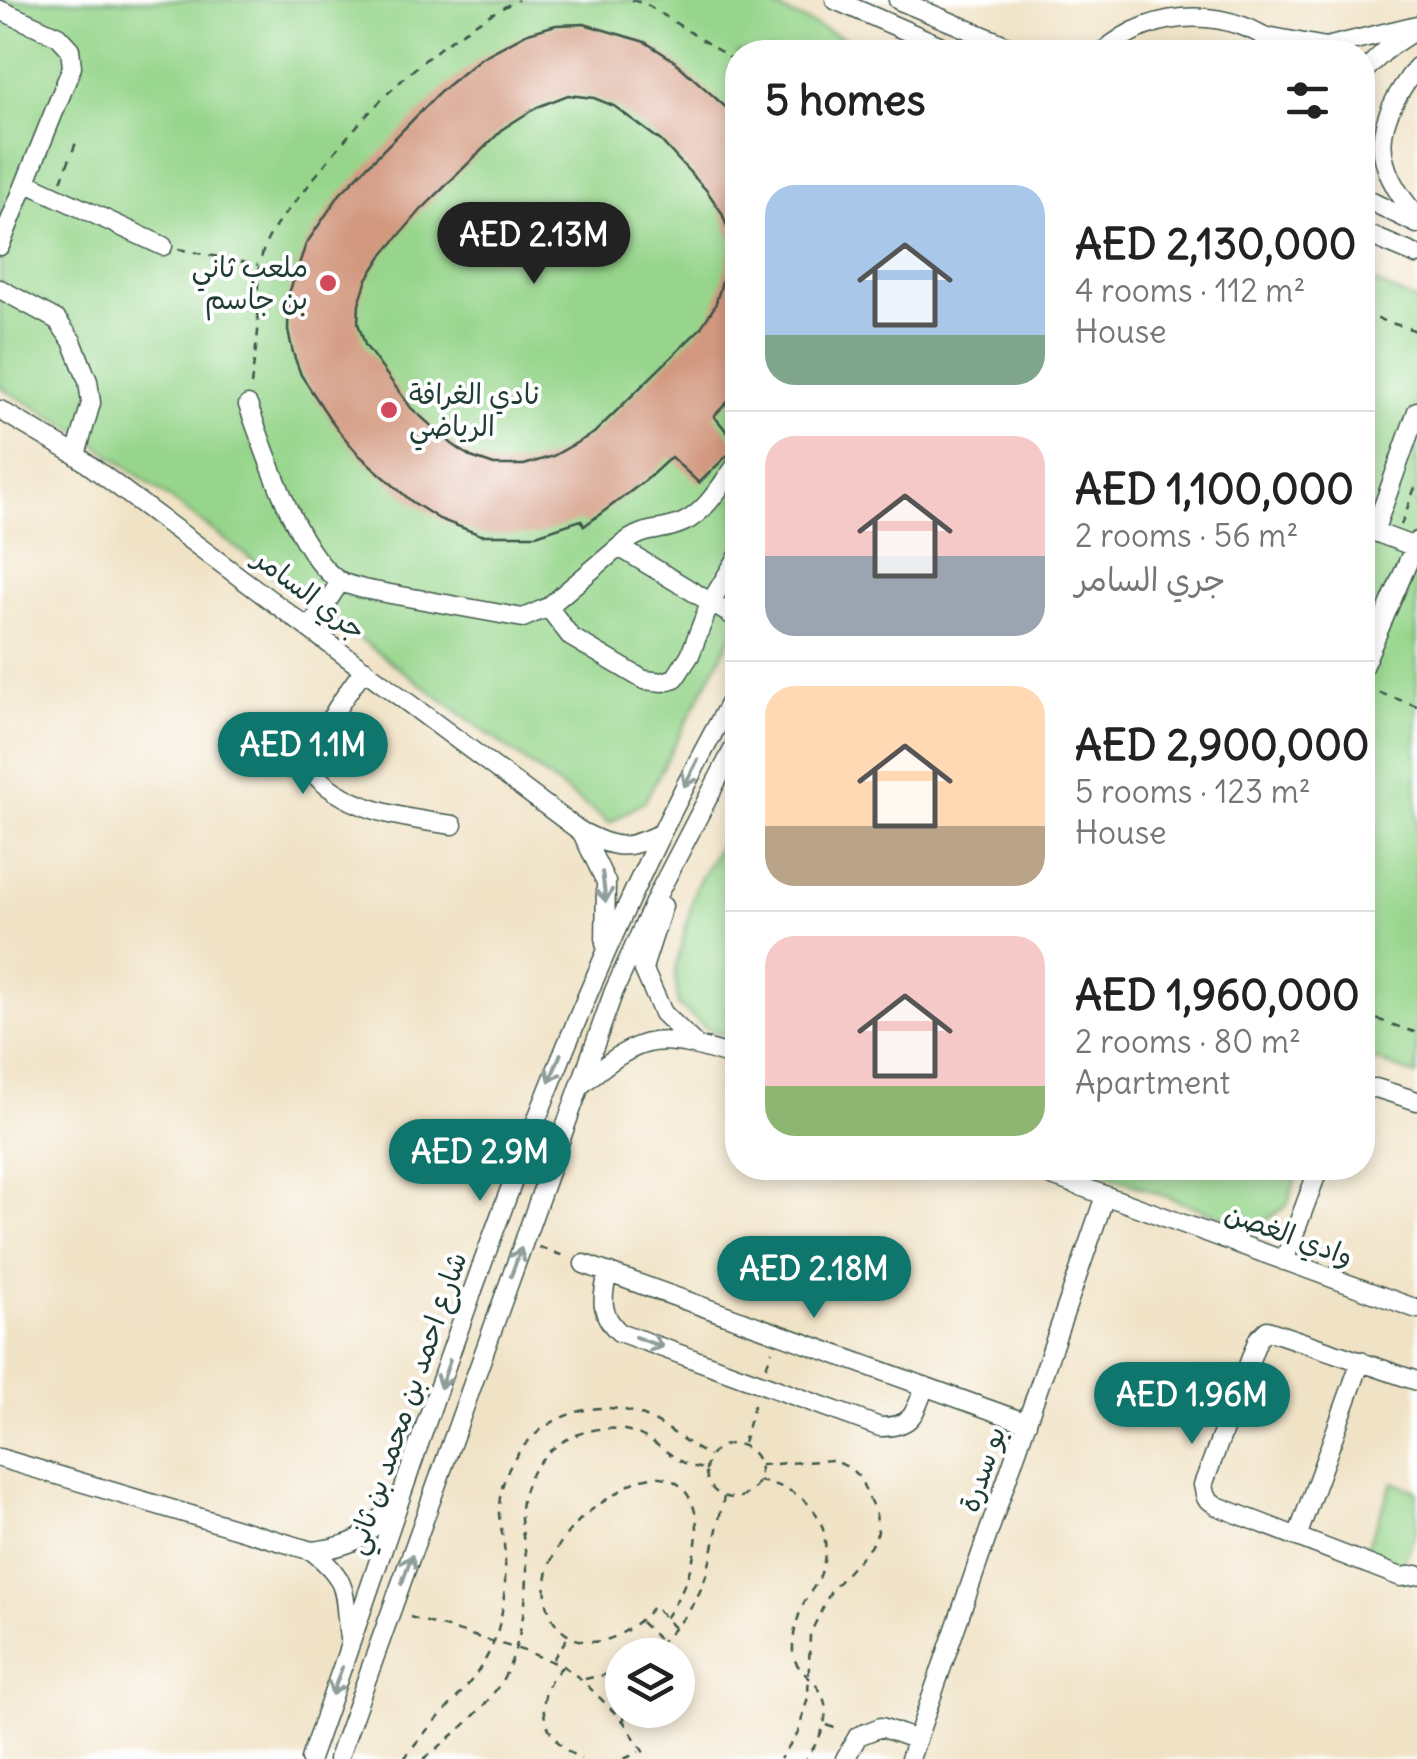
<!DOCTYPE html>
<meta charset="utf-8">
<style>
body{margin:0;font-family:Delius,"Playpen Sans Arabic",sans-serif;background:#f6f6f6;color:#222;height:100vh;display:flex;flex-direction:column;font-size:38px;white-space:nowrap}
*{box-sizing:border-box;margin:0}
p{font-size:32px;color:#767676}
.icon{flex:none;width:55px;height:55px;fill:none;stroke:currentColor;stroke-width:2;stroke-linecap:round;stroke-linejoin:round}
.map{position:relative;flex:1;overflow:hidden}
.panel{position:absolute;left:725px;top:40px;width:650px;height:1140px;display:flex;flex-direction:column;background:#fff;border-radius:40px;box-shadow:0 5px 15px #0003}
.panel>*{flex:none}
.controls{position:absolute;left:605px;top:1638px;display:grid;gap:20px}
.controls a{display:grid;place-items:center;width:90px;height:90px;border-radius:50%;background:#fff;box-shadow:0 5px 15px #0003;font-size:50px}
.price{position:absolute;translate:-50% -85px;padding:0 22px;border-radius:35px;background:#0f766e;color:#fff;font-size:32px;line-height:65px;filter:drop-shadow(0 2px 5px #0008)}
.price::after{content:'';position:absolute;left:50%;top:60px;width:30px;height:22px;margin-left:-15px;background:inherit;clip-path:polygon(0 0,100% 0,50% 100%)}
.price.current{background:#222;color:#fff}
ul{padding:0;list-style:none}
li{display:flex;align-items:center;gap:30px;height:250px;padding:0 40px}
li+li{border-top:2px solid #e0e0e0}
li span{display:grid;place-items:center;flex:none;width:280px;height:200px;border-radius:30px;color:#555}
li>.icon{margin-inline-start:auto}
span .icon{width:120px;height:120px;fill:#fffc;stroke-width:1}
li b{font-size:42px}
h2{display:flex;justify-content:space-between;align-items:center;height:120px;padding:0 40px;font-size:42px}
.map>svg:first-child{display:block}
.green{fill:#96d58b;stroke:#5a8960;stroke-width:2.5}
.building{fill:#d39980;fill-rule:evenodd}
.lines{fill:none;stroke-linecap:round;stroke-linejoin:round}
.minor-casing{stroke:#3e564a;stroke-width:21}
.path{stroke:#3e564a;stroke-width:2.5;stroke-dasharray:8 8;stroke-linecap:butt}
.minor{stroke:#fff;stroke-width:18}
.oneway{stroke:#8f9e9a}
.poi-dot{fill:#d1495b;stroke:#fff;stroke-width:4}
.labels{text-anchor:middle;stroke-width:8;stroke-linejoin:round;paint-order:stroke}
.poi-label{font-size:28px;fill:#1f3d34;stroke:#fff;text-anchor:end}
.street-label{font-size:28px;fill:#1f3d34;stroke:#fff}
</style>
<div class="map">
<svg width="1417" height="1759" viewBox="0 0 1417 1759">
<rect width="100%" height="100%" fill="#fff"/>
<filter id="ink" filterUnits="userSpaceOnUse"><feTurbulence type="fractalNoise" baseFrequency=".01" numOctaves="2"/><feDisplacementMap in="SourceGraphic" scale="20" xChannelSelector="R" yChannelSelector="G"/><feConvolveMatrix kernelMatrix="1 2 1 2 8 2 1 2 1" color-interpolation-filters="sRGB"/></filter>
<filter id="wash" filterUnits="userSpaceOnUse"><feTurbulence type="fractalNoise" baseFrequency=".0048" numOctaves="4" result="noise"/><feDisplacementMap in="SourceGraphic" scale="40" xChannelSelector="R" yChannelSelector="G"/><feGaussianBlur stdDeviation="2.25" result="paint"/><feColorMatrix in="noise" values="0 0 0 0 0 0 0 0 0 0 0 0 0 0 0 0 0 1.4 0 .05"/><feComposite in="paint" operator="in"/></filter>
<g filter="url(#wash)">
<rect width="100%" height="100%" fill="#f0e2c5"/>
<!-- green -->
<path class="green" d="M 0,0 L 758,0 L 876,52 L 738,52 L 737,626 L 645,801 L 609,823 L 82,434 L 0,387 Z
M 1362,277 L 1417,301 L 1417,1076 L 1363,1056 Z
M 737,815 L 738,1040 L 737,1040 L 706,1028 L 678,1005 L 675,971 L 696,886 Z
M 1088,1168 L 1299,1168 L 1287,1206 L 1253,1228 Z
M 1393,1482 L 1417,1491 L 1417,1530 L 1401,1569 L 1364,1554 Z"/>
<g id="blocks">
<!-- building -->
<path class="building" d="M 584,24 L 645,42 L 673,60 L 738,118 L 738,391 L 714,416 L 738,445 L 699,483 L 671,457 L 646,480 L 584,526 L 581,520 L 536,535 L 481,535 L 439,519 L 411,501 L 359,455 L 334,425 L 301,375 L 293,353 L 288,330 L 289,293 L 306,244 L 340,194 L 441,91 L 481,58 L 528,33 L 556,25 ZM 568,95 L 594,98 L 614,106 L 661,141 L 707,191 L 722,213 L 734,246 L 732,246 L 715,306 L 700,329 L 594,433 L 553,456 L 524,465 L 494,465 L 471,457 L 452,444 L 411,408 L 365,345 L 358,323 L 359,304 L 367,279 L 381,257 L 421,210 L 504,128 L 537,107 Z"/>
</g>
</g>
<g filter="url(#ink)">
<use href="#blocks" fill-opacity="0" stroke="#3e564a" stroke-width="2.5"/>
<g class="lines">
<defs>
<path id="minor" d="M 835,0 L 955,52
M 898,0 L 1022,52
M 0,10 L 58,36 L 70,49 L 72,67 L 0,246
M 1272,37 L 1326,47 L 1417,25
M 1103,52 C 1153,6 1236,6 1285,52
M 1417,67 C 1374,122 1368,162 1417,216
M 1362,73 L 1388,48 L 1412,32
M 27,183 L 163,246
M 1362,197 L 1417,224
M 1362,232 L 1417,255
M 0,289 L 57,320 L 72,341 L 88,381 L 91,403 L 76,455
M 248,405 C 266,452 297,556 341,582 C 348,585 357,587 363,589 L 523,618 L 548,607 L 619,547 L 738,619
M 0,410 L 76,455 L 580,831 C 617,849 624,851 661,833
M 1364,528 L 1415,547
M 1374,532 L 1417,411
M 619,547 C 647,524 659,534 684,522 C 706,512 723,482 738,463
M 548,607 L 571,637 L 644,680 L 663,682 L 675,678 L 690,655 L 710,603 L 738,557
M 309,628 L 341,581
M 364,669 C 342,701 313,735 316,776 C 350,811 407,819 453,825
M 1362,669 L 1417,541
M 581,831 L 606,882 L 605,944
M 663,906 L 643,968 L 663,1013 L 695,1044
M 581,1085 C 644,1031 660,1033 738,1058
M 1362,1089 L 1376,1088 L 1417,1101
M 1030,1168 L 1417,1309
M 1284,1261 L 1319,1168
M 584,1264 L 1027,1423
M 608,1272 C 602,1297 599,1314 619,1332 L 880,1427 C 913,1427 914,1414 925,1386
M 1417,1381 L 1267,1330 L 1258,1339 L 1203,1485 L 1206,1498 L 1217,1506 L 1401,1577 L 1417,1575
M 0,1458 L 312,1551
M 1297,1537 L 1361,1361
M 349,1638 C 343,1593 351,1582 312,1551 C 362,1545 366,1536 396,1499
M 310,1759 C 439,1397 547,1024 738,688
M 338,1759 L 614,991 L 659,892 L 738,740
M 845,1759 L 858,1736 L 881,1727 L 917,1740
M 910,1759 L 1105,1196"/>
</defs>
<!-- minor casing -->
<use href="#minor" class="minor-casing"/>
<!-- path -->
<path class="path" d="M 632,0 L 646,4 L 738,63
M 61,181 L 77,140
M 178,249 L 258,265
M 1362,314 L 1417,331
M 251,385 C 253,368 256,350 258,332 C 259,303 254,269 267,241 C 276,222 295,203 308,186 C 366,109 431,42 518,0
M 1401,525 L 1417,482
M 1370,684 L 1369,689 L 1417,706
M 1362,1014 L 1417,1033
M 539,1247 L 569,1258
M 766,1367 L 772,1351
M 743,1443 L 756,1398
M706 1471a27 27 0 1 1 54 0a27 27 0 1 1-54 0Z
M 760,1465 L 833,1460 L 850,1468 L 860,1478 L 876,1514 L 878,1532 L 870,1547 L 831,1591 L 810,1634 L 808,1697 L 798,1733 L 780,1759
M 758,1481 C 807,1488 837,1522 821,1573 C 818,1583 811,1590 806,1599 C 798,1613 792,1636 793,1652 C 794,1666 805,1673 814,1683 C 836,1706 823,1736 806,1759
M 410,1617 L 528,1652 L 563,1666 L 582,1680 L 624,1722 L 648,1759
M 665,1618 C 689,1587 716,1515 678,1484 C 667,1476 656,1475 642,1479 C 630,1483 619,1492 609,1498 C 485,1573 566,1706 654,1606 L 675,1629
M 641,1622 L 660,1641
M 645,1655 C 711,1603 706,1573 724,1497
M 553,1659 L 568,1637
M 562,1667 C 530,1699 542,1739 581,1759
M 585,1679 L 622,1671
M 624,1720 L 625,1710
M 827,1725 L 842,1731
M 404,1759 C 432,1718 473,1691 493,1644 C 505,1614 507,1576 504,1545 C 503,1533 498,1519 499,1507 C 503,1440 572,1392 636,1413 C 663,1422 685,1443 709,1456
M 424,1759 C 457,1732 495,1703 511,1662 C 521,1634 527,1602 527,1571 C 527,1551 520,1530 521,1510 C 524,1467 557,1434 600,1429 C 652,1423 668,1466 705,1469
M 624,1759 L 639,1752"/>
<!-- minor -->
<use href="#minor" class="minor"/>
</g>
<!-- one-way arrows -->
<defs><path id="oneway-shaft" d="M-6 0H5M1.5-3L5.5 0L1.5 3" fill="none" stroke-width="1.6" stroke-linecap="round" stroke-linejoin="round" transform="scale(2.5)"/></defs>
<g class="oneway">
<use href="#oneway-shaft" transform="translate(691 773) rotate(117)"/>
<use href="#oneway-shaft" transform="translate(604 887) rotate(83)"/>
<use href="#oneway-shaft" transform="translate(555 1068) rotate(112)"/>
<use href="#oneway-shaft" transform="translate(516 1262) rotate(-70)"/>
<use href="#oneway-shaft" transform="translate(649 1342) rotate(20)"/>
<use href="#oneway-shaft" transform="translate(445 1374) rotate(109)"/>
<use href="#oneway-shaft" transform="translate(407 1569) rotate(-70)"/>
<use href="#oneway-shaft" transform="translate(337 1681) rotate(110)"/>
</g>
</g>
<!-- markers -->
<g class="poi-dot">
<circle cx="328" cy="283" r="10"/>
<circle cx="389" cy="410" r="10"/>
</g>
<g class="labels">
<!-- poi labels -->
<g class="poi-label">
<text x="308" y="277">ملعب ثاني<tspan x="308" dy="32">بن جاسم</tspan></text>
<text x="409" y="404" text-anchor="start">نادي الغرافة<tspan x="409" dy="32">الرياضي</tspan></text>
</g>
<!-- street labels -->
<g class="street-label">
<text transform="translate(310 594) rotate(37)" y="10">جري السامر</text>
<text transform="translate(1289 1234) rotate(20)" y="10">وادي الغصن</text>
<text transform="translate(406 1403) rotate(-71)" y="10">شارع احمد بن محمد بن ثاني</text>
<text transform="translate(982 1469) rotate(-71)" y="10">بو سدرة</text>
</g>
</g>
</svg>
<div class="controls">
<a><svg class="icon" aria-label="layers" viewBox="0 0 24 24"><path d="M12 4l9 5-9 5-9-5zM3 14l9 5 9-5"/></svg></a>
</div>
<b class="price current" style="left:534px;top:287px">AED 2.13M</b>
<b class="price" style="left:303px;top:797px">AED 1.1M</b>
<b class="price" style="left:480px;top:1204px">AED 2.9M</b>
<b class="price" style="left:814px;top:1321px">AED 2.18M</b>
<b class="price" style="left:1192px;top:1447px">AED 1.96M</b>
<section class="panel">
<h2>5 homes<svg class="icon" aria-label="filters" viewBox="0 0 24 24"><path d="M4 7h16M4 17h16"/><circle cx="9" cy="7" r="2"/><circle cx="15" cy="17" r="2"/></svg></h2>
<ul>
<li><span style="background:linear-gradient(#a9c7e8 75%,#7fa58c 0)"><svg class="icon" aria-label="home" viewBox="0 0 24 24"><path d="M3 11l9-7 9 7M6 9v11h12V9"/></svg></span><div><b>AED 2,130,000</b><p>4 rooms · 112 m²</p><p>House</p></div></li>
<li><span style="background:linear-gradient(#f6c9c9 60%,#9aa5b1 0)"><svg class="icon" aria-label="home" viewBox="0 0 24 24"><path d="M3 11l9-7 9 7M6 9v11h12V9"/></svg></span><div><b>AED 1,100,000</b><p>2 rooms · 56 m²</p><p>جري السامر</p></div></li>
<li><span style="background:linear-gradient(#ffd9b3 70%,#b9a48a 0)"><svg class="icon" aria-label="home" viewBox="0 0 24 24"><path d="M3 11l9-7 9 7M6 9v11h12V9"/></svg></span><div><b>AED 2,900,000</b><p>5 rooms · 123 m²</p><p>House</p></div></li>
<li><span style="background:linear-gradient(#f6c9c9 75%,#8fb573 0)"><svg class="icon" aria-label="home" viewBox="0 0 24 24"><path d="M3 11l9-7 9 7M6 9v11h12V9"/></svg></span><div><b>AED 1,960,000</b><p>2 rooms · 80 m²</p><p>Apartment</p></div></li>
</ul>
</section>
</div>
